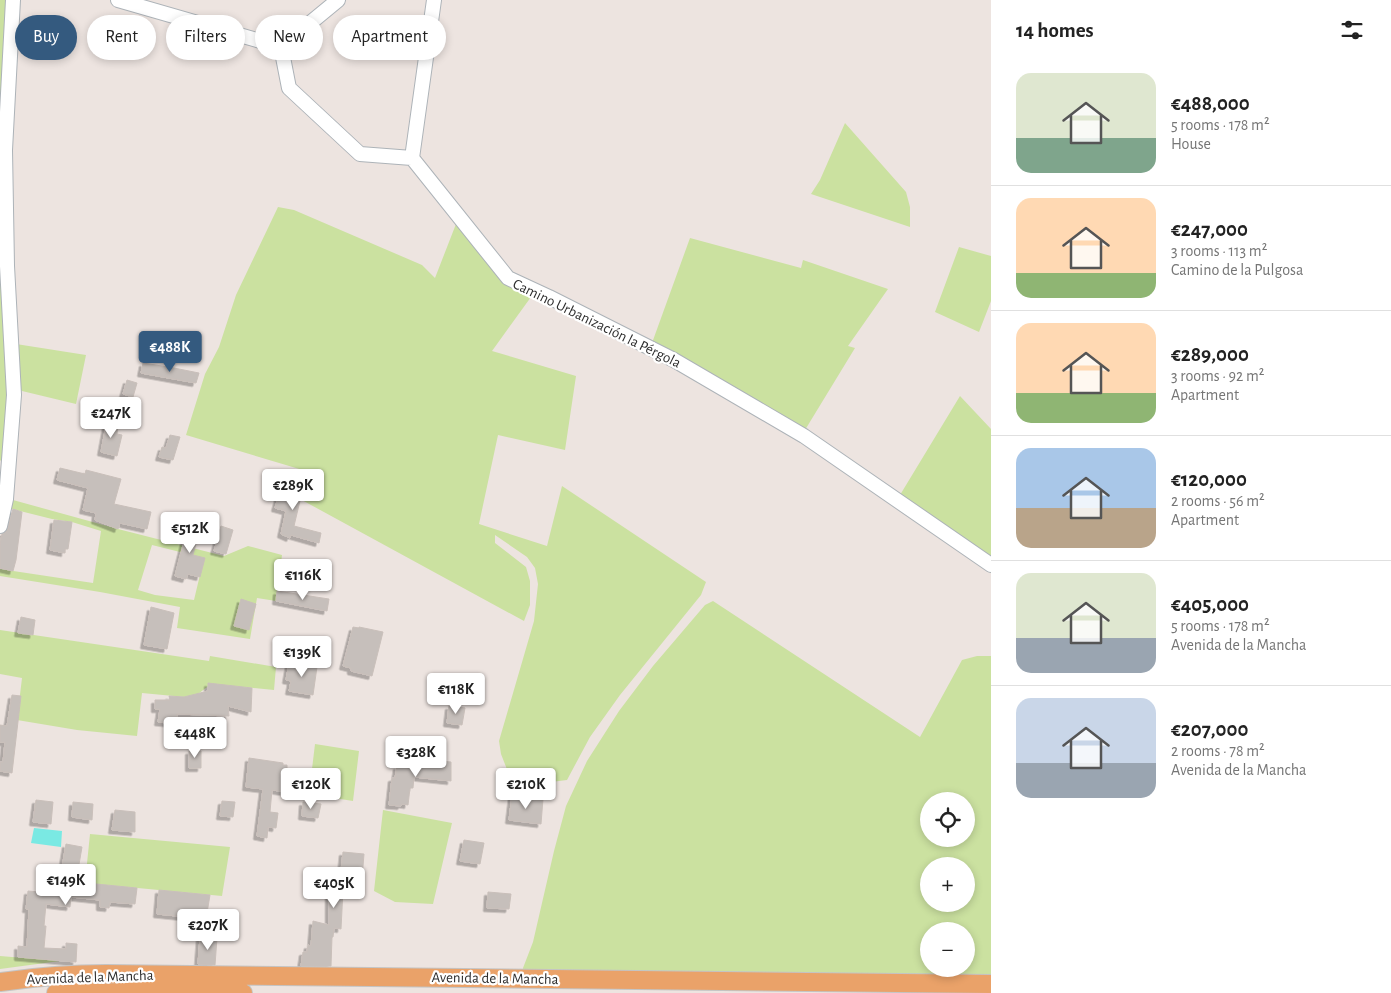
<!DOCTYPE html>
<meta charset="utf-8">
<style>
body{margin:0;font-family:"Alegreya Sans",sans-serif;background:#f6f6f6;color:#222;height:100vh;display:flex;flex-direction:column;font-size:19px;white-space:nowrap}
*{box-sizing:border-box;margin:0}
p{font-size:16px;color:#767676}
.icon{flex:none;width:28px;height:28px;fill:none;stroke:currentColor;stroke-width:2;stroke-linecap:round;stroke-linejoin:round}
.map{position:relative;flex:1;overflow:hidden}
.panel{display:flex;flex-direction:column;background:#fff;width:400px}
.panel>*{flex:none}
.top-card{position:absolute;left:15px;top:15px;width:475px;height:45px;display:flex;gap:10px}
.buttons{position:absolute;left:920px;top:792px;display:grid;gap:10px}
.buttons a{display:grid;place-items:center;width:55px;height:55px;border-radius:50%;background:#fff;box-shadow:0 2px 8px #0003;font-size:25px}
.price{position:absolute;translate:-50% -42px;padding:0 11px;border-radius:5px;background:#fff;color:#222;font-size:16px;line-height:32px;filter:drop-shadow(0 1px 2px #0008)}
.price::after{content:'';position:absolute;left:50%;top:30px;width:15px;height:11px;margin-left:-8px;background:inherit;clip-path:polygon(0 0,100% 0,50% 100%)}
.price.active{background:#345a7f;color:#fff}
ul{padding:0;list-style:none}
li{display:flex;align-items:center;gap:15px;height:125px;padding:0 25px}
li+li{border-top:1px solid #e0e0e0}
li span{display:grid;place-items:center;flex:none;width:140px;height:100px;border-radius:15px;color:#555}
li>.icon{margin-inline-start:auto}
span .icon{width:60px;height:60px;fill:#fffc;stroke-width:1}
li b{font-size:21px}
h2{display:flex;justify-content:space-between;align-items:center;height:60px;padding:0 25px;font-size:21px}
.pill{padding:0 18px;border-radius:22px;background:#fff;box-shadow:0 2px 8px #0003;font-size:18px;line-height:45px}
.pill.active{background:#345a7f;color:#fff}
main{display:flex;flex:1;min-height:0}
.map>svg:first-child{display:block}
.green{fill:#cbe1a0;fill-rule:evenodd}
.water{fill:#7ae9e3}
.building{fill:#c6bfbb;stroke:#c9bfba;filter:url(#shadow)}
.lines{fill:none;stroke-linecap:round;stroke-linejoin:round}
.minor-casing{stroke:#adb3b8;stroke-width:16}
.major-casing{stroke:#c4c4c4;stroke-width:20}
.minor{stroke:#fff;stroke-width:14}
.major{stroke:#eaa269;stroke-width:18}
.labels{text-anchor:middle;stroke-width:4.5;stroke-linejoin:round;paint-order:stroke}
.street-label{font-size:15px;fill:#2d2d2d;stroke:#fff}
</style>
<main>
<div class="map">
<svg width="991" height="993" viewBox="0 0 991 993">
<defs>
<filter id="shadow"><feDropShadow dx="-3.5" dy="3.5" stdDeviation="0" flood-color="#0004"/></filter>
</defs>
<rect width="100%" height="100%" fill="#ede4e0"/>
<!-- green -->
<path class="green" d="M 0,0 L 7,0 L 6,332 L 8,436 L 2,459 L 0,461 Z
M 845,123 L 906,192 L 910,207 L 910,227 L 811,194 L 820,180 Z
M 278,207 L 294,210 L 422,265 L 435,278 L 456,224 L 531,297 L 492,351 L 576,376 L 565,450 L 498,435 L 479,524 L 547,546 L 562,486 L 706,582 L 701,595 L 620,695 L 590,737 L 567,780 L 551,782 L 516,777 L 508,772 L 501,754 L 499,741 L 534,621 L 538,584 L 535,568 L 527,557 L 495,535 L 495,543 L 526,567 L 530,581 L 530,605 L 524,621 L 300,499 L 306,471 L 186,435 L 205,374 L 219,347 L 236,295 Z
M 690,238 L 801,268 L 803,260 L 888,289 L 848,346 L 855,348 L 805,430 L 652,343 Z
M 959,247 L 991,256 L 991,301 L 979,332 L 935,312 Z
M 16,344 L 86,355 L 76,404 L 22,391 L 19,388 Z
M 960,396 L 991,429 L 991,561 L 900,495 Z
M 13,500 L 118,529 L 224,556 L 248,546 L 282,555 L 276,601 L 257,598 L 250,639 L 177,628 L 180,607 L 100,592 L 0,576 L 0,569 L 93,583 L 101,531 L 72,522 L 52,519 L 8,508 ZM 152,545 L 204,558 L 194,600 L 155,595 L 138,590 Z
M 713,601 L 920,737 L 962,660 L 977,656 L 991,656 L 991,979 L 524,972 L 523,968 L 533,942 L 554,851 L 566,806 L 587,761 L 619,711 L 653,666 L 705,605 ZM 929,801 L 966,801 L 966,839 L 929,839 ZM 929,866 L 966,866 L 966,904 L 929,904 ZM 929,931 L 966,931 L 966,969 L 929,969 Z
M 0,630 L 209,661 L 210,656 L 276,667 L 274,690 L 211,684 L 198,694 L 184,697 L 142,693 L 137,736 L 77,730 L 17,720 L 22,678 L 0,674 Z
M 315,744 L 359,751 L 353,801 L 309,794 Z
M 383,810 L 452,823 L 433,904 L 395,902 L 374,891 Z
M 90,834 L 230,847 L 222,896 L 85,883 Z
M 0,956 L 60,961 L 0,969 Z"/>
<!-- water -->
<path class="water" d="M 34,828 L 62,831 L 61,847 L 31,843 Z"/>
<!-- building -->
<path class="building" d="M 143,363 L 174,368 L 199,373 L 196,383 L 141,373 Z
M 127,380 L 137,383 L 133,397 L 123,394 Z
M 107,420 L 118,422 L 117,434 L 122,435 L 117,456 L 101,452 Z
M 170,435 L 180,437 L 173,460 L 159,457 L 162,447 L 166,448 Z
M 60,468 L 85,474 L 86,470 L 121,479 L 114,504 L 151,512 L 147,529 L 120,523 L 118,529 L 95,520 L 96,513 L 83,510 L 88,488 L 57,480 Z
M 283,479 L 304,484 L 294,526 L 321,533 L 319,543 L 291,535 L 290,538 L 281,534 L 286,511 L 275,508 Z
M 13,509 L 22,512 L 16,560 L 13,571 L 0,568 L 0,545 L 2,534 L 6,532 L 8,528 Z
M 54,520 L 72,522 L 68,549 L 65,549 L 65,553 L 50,550 Z
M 189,521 L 201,524 L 193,555 L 205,558 L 200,577 L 188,574 L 186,579 L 175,576 Z
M 221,526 L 233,530 L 226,554 L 214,551 Z
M 277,591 L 329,599 L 327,611 L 276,601 Z
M 241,599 L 256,604 L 249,630 L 234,626 Z
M 151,607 L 174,613 L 167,649 L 144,645 Z
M 21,617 L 35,620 L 33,635 L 18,633 Z
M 353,627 L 359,628 L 359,627 L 383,632 L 372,676 L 351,671 L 351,668 L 343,666 Z
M 289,663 L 317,667 L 313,695 L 289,691 L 291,681 L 286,680 Z
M 208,683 L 252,688 L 251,712 L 228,706 L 229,716 L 177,714 L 176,724 L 158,722 L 160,709 L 155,709 L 155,700 L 170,700 L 169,696 L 184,697 L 208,691 Z
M 12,695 L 21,696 L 12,773 L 0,771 L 0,762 L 3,762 L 5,742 L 0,742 L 0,725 L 7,726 Z
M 449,706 L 465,708 L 462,725 L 447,723 Z
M 189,751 L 201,751 L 201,768 L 189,768 Z
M 249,758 L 283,763 L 283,765 L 287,765 L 287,772 L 311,776 L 309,795 L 272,790 L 270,812 L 278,813 L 276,828 L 268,827 L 267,838 L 257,836 L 263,789 L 246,787 Z
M 407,758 L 451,762 L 451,781 L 414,777 L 413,788 L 410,788 L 408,805 L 402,804 L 401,806 L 389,805 L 392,778 L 395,778 L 397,766 L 406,767 Z
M 512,795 L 543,799 L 541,824 L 509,820 Z
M 36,800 L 53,802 L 51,824 L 33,822 Z
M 222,801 L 235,802 L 233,817 L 220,816 Z
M 73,802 L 93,804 L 92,820 L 72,817 Z
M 303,802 L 321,804 L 318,818 L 302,816 Z
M 115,810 L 135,812 L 135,832 L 112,830 Z
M 464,840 L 484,843 L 480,864 L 460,861 Z
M 66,844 L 82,847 L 76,882 L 137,888 L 135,904 L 110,902 L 109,908 L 100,907 L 100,900 L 71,897 L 70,907 L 46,904 L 44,926 L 46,926 L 44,948 L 66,949 L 66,943 L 77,944 L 76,962 L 18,957 L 18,946 L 27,947 L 29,909 L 26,909 L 28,891 L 52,893 L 53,879 L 60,880 Z
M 343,852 L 364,854 L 361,891 L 343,890 L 341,929 L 334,928 L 333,937 L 332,937 L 331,966 L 301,966 L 303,952 L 307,952 L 308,945 L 311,946 L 313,921 L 329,925 L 329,888 L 325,888 L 327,870 L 341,871 Z
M 159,890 L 210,895 L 206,919 L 157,914 Z
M 488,892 L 511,894 L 509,909 L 487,908 Z
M 200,937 L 217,938 L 215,965 L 198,964 Z"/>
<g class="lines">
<defs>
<path id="minor" d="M 118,0 L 281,47 L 289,88 L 360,154 L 412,158 L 508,278 L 549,297 L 674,360 L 804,436 L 991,565
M 281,47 L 338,0
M 412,158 L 434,0
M 0,526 L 6,499 L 14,395 L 7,266 L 5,150 L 13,0"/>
<path id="major" d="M 0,982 C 35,977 70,974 106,974 L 991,984
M 56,993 L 145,992 L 243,993"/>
</defs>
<!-- minor casing -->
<use href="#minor" class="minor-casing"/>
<!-- major casing -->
<use href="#major" class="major-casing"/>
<!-- minor -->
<use href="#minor" class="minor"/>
<!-- major -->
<use href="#major" class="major"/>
</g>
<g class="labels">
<!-- street labels -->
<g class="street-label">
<text transform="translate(597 323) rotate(26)" y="5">Camino Urbanización la Pérgola</text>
<text transform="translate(90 977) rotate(-2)" y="5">Avenida de la Mancha</text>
<text transform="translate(495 978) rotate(1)" y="5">Avenida de la Mancha</text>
</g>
</g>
</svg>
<div class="buttons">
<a><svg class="icon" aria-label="locate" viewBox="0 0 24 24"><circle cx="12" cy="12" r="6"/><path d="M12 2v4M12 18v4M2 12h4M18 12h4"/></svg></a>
<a>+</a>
<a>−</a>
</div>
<b class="price active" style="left:170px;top:373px">€488K</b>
<b class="price" style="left:111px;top:439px">€247K</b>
<b class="price" style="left:293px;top:511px">€289K</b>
<b class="price" style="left:190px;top:554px">€512K</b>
<b class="price" style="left:303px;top:601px">€116K</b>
<b class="price" style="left:302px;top:678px">€139K</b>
<b class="price" style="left:456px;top:715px">€118K</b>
<b class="price" style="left:195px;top:759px">€448K</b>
<b class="price" style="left:416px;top:778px">€328K</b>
<b class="price" style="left:311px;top:810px">€120K</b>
<b class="price" style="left:526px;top:810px">€210K</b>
<b class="price" style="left:66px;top:906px">€149K</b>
<b class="price" style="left:334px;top:909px">€405K</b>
<b class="price" style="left:208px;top:951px">€207K</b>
<div class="top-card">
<a class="pill active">Buy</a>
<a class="pill">Rent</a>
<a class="pill">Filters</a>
<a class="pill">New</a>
<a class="pill">Apartment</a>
</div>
</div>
<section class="panel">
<h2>14 homes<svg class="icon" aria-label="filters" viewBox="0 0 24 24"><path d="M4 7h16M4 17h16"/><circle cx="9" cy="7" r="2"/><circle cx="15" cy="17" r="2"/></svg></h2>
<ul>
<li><span style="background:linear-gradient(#dfe7d0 65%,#7fa58c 0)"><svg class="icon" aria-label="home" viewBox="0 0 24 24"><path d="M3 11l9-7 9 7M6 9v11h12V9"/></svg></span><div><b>€488,000</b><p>5 rooms · 178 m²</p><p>House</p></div></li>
<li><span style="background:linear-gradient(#ffd9b3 75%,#8fb573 0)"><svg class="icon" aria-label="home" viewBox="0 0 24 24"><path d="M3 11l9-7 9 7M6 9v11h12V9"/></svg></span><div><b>€247,000</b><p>3 rooms · 113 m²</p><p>Camino de la Pulgosa</p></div></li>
<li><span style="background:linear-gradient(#ffd9b3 70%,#8fb573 0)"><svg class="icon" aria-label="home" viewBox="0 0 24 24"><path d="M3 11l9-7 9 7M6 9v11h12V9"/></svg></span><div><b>€289,000</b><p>3 rooms · 92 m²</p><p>Apartment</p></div></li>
<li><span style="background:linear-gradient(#a9c7e8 60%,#b9a48a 0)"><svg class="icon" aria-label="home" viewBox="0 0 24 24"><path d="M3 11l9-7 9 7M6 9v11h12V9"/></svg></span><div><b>€120,000</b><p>2 rooms · 56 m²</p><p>Apartment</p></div></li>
<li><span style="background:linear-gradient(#dfe7d0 65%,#9aa5b1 0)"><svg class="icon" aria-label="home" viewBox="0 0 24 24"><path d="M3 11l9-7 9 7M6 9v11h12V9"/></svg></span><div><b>€405,000</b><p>5 rooms · 178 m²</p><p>Avenida de la Mancha</p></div></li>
<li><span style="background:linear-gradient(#c9d6e8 65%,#9aa5b1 0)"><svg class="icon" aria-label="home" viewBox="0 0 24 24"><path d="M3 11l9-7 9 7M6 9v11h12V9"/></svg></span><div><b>€207,000</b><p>2 rooms · 78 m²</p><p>Avenida de la Mancha</p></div></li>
</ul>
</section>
</main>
